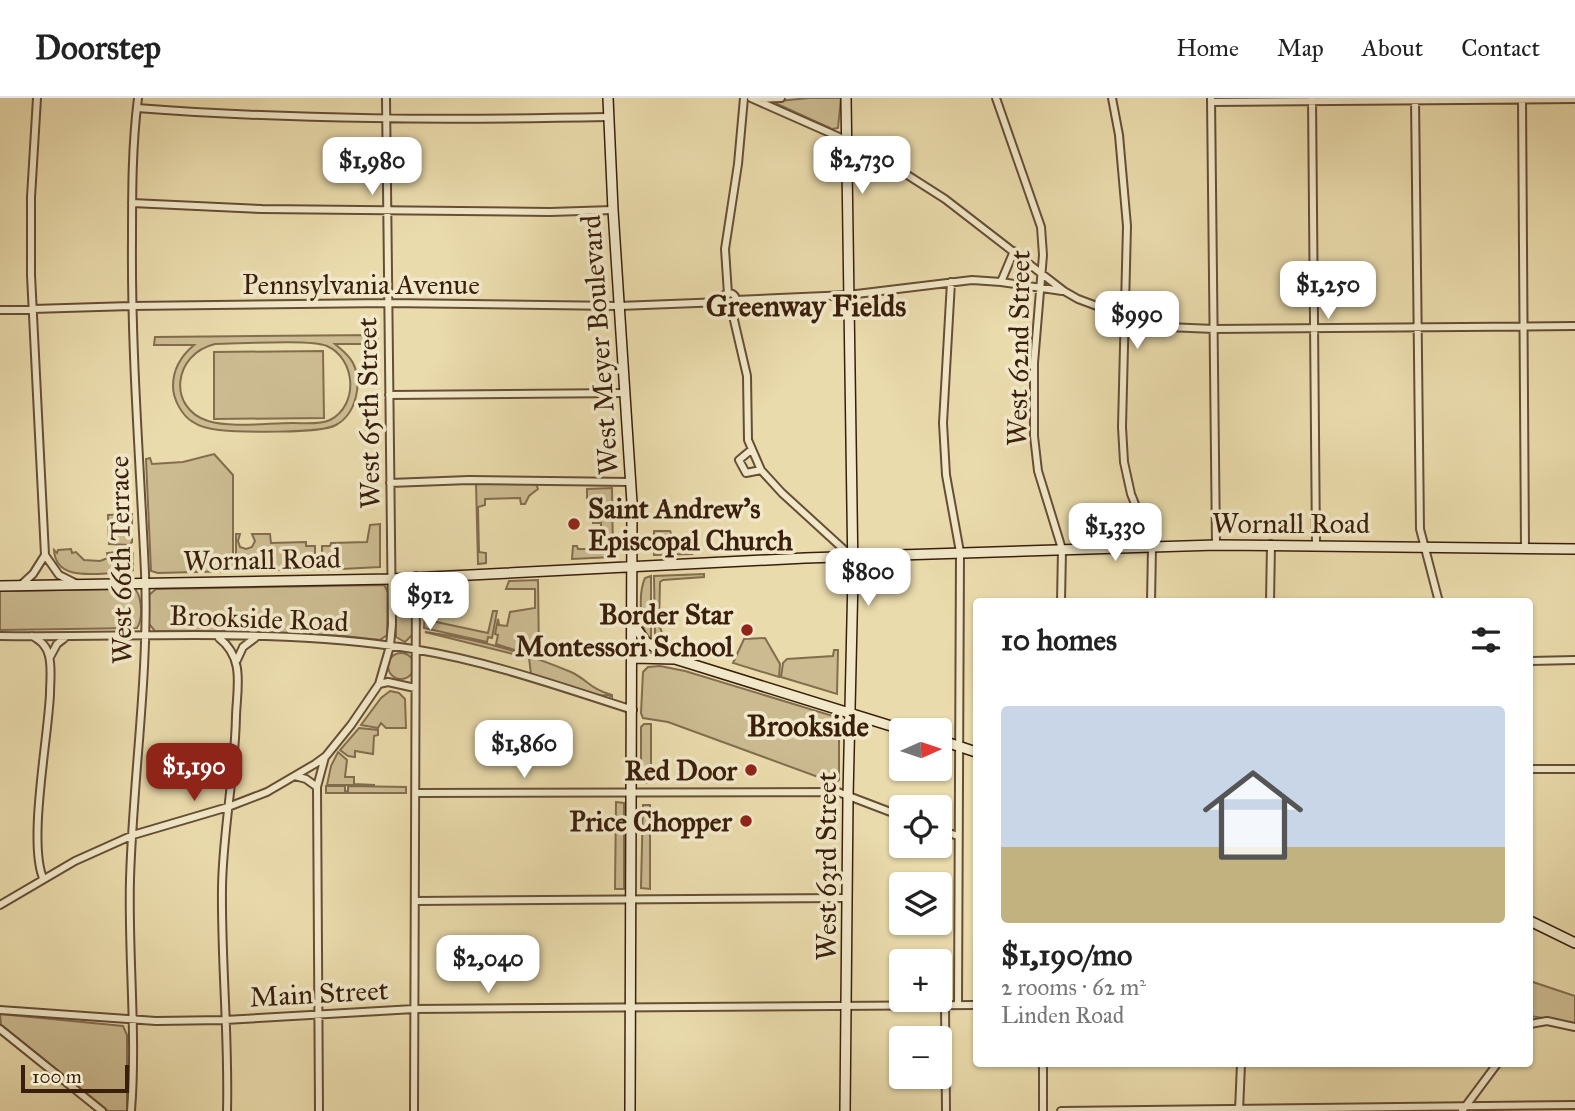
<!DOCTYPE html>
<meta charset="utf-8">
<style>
body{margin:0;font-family:"IM FELL Great Primer",serif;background:#f6f6f6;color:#222;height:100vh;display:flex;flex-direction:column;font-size:26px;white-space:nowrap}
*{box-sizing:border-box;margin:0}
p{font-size:23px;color:#767676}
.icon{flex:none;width:38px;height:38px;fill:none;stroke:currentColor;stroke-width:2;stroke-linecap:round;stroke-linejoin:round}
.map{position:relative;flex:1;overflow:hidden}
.side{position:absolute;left:973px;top:500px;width:560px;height:469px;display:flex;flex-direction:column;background:#fff;border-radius:7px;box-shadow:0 2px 5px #0004}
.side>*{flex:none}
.needle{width:46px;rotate:87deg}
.buttons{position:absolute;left:889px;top:620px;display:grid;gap:14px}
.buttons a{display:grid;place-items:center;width:63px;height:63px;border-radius:7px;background:#fff;box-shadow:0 2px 5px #0004;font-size:35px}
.scale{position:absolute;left:21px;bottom:18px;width:108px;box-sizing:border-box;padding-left:7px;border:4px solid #3a1f0d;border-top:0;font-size:19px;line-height:24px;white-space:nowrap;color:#3a1f0d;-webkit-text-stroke:5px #f1e8c9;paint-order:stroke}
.price{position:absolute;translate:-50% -60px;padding:0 16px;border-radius:14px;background:#fff;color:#222;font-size:23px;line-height:46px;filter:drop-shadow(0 2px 4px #0008)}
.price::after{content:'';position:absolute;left:50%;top:42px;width:21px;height:16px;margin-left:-10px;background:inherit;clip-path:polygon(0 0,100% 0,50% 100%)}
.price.current{background:#8f2418;color:#fff}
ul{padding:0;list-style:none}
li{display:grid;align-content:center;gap:14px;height:371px;padding:0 28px}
li span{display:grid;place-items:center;height:217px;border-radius:7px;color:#555}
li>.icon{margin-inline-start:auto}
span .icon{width:126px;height:126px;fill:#fffc;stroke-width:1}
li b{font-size:30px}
h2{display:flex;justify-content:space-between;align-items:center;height:84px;padding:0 28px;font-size:30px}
header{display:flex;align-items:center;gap:42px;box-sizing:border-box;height:98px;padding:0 35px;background:#fff;border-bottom:2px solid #e0e0e0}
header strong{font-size:33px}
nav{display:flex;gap:38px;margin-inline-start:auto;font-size:24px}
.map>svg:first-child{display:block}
.green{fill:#ccbb91;stroke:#836d4f;stroke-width:2;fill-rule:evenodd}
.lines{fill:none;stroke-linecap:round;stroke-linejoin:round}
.street-casing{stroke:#664e35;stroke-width:10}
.secondary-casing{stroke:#3a1f0d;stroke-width:12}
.street{stroke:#f1e8c9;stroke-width:6}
.secondary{stroke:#f1e8c9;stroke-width:9}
.poi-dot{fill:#8f2418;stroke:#f1e8c9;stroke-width:2.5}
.labels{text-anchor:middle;stroke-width:7;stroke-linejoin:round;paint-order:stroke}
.street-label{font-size:28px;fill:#3a1f0d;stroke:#f1e8c9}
.poi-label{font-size:28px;font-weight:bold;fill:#3a1f0d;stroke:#f1e8c9;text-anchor:end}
.neighbourhood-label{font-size:30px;font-weight:bold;fill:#3a1f0d;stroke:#f1e8c9}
</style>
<header>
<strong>Doorstep</strong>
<nav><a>Home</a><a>Map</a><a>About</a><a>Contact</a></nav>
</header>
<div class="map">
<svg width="1575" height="1013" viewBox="0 0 1575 1013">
<rect width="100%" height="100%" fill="#eadbac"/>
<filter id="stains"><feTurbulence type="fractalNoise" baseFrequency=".00286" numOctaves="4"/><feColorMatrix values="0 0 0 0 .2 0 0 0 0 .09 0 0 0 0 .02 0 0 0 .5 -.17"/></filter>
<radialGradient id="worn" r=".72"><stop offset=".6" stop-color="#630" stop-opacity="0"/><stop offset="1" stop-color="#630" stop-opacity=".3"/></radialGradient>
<!-- green -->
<path class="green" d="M 809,0 L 841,0 L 838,30 L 832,31 L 777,6 L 778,3 Z
M 377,237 L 378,246 L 335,246 C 342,252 349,257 353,265 C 363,285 356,316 336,327 C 320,336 240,334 219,332 C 210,331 200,329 193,324 C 182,318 173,301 173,288 C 173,271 182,257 194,247 L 154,247 L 155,239 ZM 215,246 C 237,246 310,241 327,248 C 356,261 359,307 330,322 C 319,327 304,325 293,325 C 268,325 231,330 208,323 C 167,310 173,256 215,246 Z
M 323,253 L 324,320 L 214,321 L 214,254 Z
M 214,356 L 233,377 L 233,473 L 158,475 L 151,473 L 146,361 L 150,360 L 152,366 L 183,364 Z
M 476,385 L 536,386 L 538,391 L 529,398 L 525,406 L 521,406 L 520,400 L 485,401 L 485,407 L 478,409 L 479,454 L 486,455 L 486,465 L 478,466 Z
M 612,390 L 613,459 L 572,461 L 573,448 L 577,448 L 578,451 L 593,451 L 598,448 L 598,443 L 601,443 L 601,425 L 593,425 L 593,410 L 596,410 L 596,402 L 587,400 L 587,391 Z
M 132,416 L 132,444 L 129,447 L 109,446 L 108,417 Z
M 380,426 L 380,469 L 322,472 L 322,448 L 330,448 L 331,445 L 367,444 L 370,427 Z
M 654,433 L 670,433 L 672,438 L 685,438 L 688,442 L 692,442 L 692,445 L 689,446 L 692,456 L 654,457 Z
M 236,436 L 240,436 L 238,443 L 240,449 L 246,451 L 252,449 L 255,443 L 252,436 L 270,436 L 271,445 L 306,444 L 306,448 L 315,448 L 315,471 L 236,473 Z
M 71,451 L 72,455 L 76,454 L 84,462 L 100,463 L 108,460 L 107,455 L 130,452 L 133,455 L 133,472 L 126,475 C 103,473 56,487 54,452 L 57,455 L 58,452 Z
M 704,476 L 704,479 L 663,482 L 660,484 L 659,526 L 662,535 L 655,539 L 654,478 Z
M 651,478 L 651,540 L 649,543 C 640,529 638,495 645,480 Z
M 538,482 L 539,558 L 540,560 L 496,546 L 498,537 L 495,536 L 498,521 L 499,527 L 507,528 L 510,514 L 535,510 L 535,491 L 506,491 L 509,483 Z
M 384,487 L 388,494 L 387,537 L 380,542 L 344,538 L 155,533 L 149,526 L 148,498 L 156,491 Z
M 407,487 L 412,494 L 412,537 L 405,544 L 396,539 L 395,496 L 400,488 Z
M 132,491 L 136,492 C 142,501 143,521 137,530 L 0,532 L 0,493 Z
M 493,513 L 497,513 L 492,540 L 488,539 L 487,544 L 424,530 L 425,516 L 427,516 L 427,522 L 488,535 Z
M 425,534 C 473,540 526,555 571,574 C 588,582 590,591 612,597 L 612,599 L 608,597 L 597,598 L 531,576 L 529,560 Z
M 765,540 L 780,566 L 779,579 L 733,565 L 744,541 Z
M 834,552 L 838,552 L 837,596 L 781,579 L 783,565 L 787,561 L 833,558 Z
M388 568a13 13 0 1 1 26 0a13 13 0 1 1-26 0Z
M 660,568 L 685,573 L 833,618 L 838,625 L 839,632 L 839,682 L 835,685 L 822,685 L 821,680 L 668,624 L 643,620 L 641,615 L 643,574 L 648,569 Z
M 390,593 L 399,595 L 405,601 L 406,630 L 386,630 L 381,625 L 378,630 L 361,627 L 381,600 Z
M 644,626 L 651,626 L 651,683 L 646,685 L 641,678 L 641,629 Z
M 359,630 L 378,632 L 378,637 L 374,638 L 373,656 L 355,653 L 355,659 L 348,658 L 340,652 Z
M 338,654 L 347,662 L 345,679 L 354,679 L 354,686 L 375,687 L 327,687 L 331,668 Z
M 326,688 L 345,688 L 345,693 L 348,694 L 348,688 L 406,689 L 406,695 L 326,695 Z
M 616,704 L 624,705 L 624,791 L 615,791 Z
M 643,707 L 650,707 L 650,791 L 641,790 L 641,788 Z
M 1530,883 L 1575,898 L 1575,925 L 1530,918 Z
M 0,916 L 123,928 L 127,937 L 127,1013 L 108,1013 L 1,927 Z"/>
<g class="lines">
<defs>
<path id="street" d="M 751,0 L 846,42 L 898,71 L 945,101 L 1064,193 L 1078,201 L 1140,224 L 1167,229 L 1214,231 L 1575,228
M 996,0 L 1041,129 L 1043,157 L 1034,265 L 1034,338 L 1038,373 L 1062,451 L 1061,504
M 1112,0 L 1119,37 L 1127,128 L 1122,329 L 1124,364 L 1131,396 L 1152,449 L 1151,504
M 1211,0 L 1216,447
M 1312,0 L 1316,447
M 1415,0 L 1420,431 L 1439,504
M 1522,0 L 1525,451
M 758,1 L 781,0
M 1211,4 L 1575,1
M 137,10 C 293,22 451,22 608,19
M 132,105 L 262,111 L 550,114 L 613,112
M 951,184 L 943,325 L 946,377 L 960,454 L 958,907
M 1001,184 L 1014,153
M722 202a7 7 0 1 1 14 0a7 7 0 1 1-14 0Z
M 728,196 L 725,151 L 738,66 L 744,0
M 736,202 L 848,197 L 972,182 L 1001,184 L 1062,193
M 731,209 L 747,278 L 748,342 L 761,372 L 782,395 L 851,458
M 0,212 L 131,208 L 388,205 L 619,208 L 722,204
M 389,297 L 625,295
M 751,352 L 739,362 L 746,375 L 761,372
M 390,385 L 469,382 L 631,384
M 45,457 L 59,477 L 75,485
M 21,487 L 33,476 L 45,457 L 31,177 L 31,99 L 37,0
M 1270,504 L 1271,446
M 0,538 C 137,540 277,529 413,551 C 488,563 561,589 633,612
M 32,538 C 41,543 47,548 49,558 C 52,570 50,584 50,596 C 48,641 28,743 43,780
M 219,540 C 245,560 237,589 236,618 C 235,676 223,731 222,789 C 221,864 229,938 227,1013
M 50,559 L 57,546 L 66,539
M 237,562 L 243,549 L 255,540
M 1530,563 L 1575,562
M 379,586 L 388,584 L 415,590
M 1530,671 L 1575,671
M 295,678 L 306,681 L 317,689
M 416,695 L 838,694 L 901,718
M 940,732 L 958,738
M 415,803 L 848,800
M 0,807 L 75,763 L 133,737 L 228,709 L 267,694 L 315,666 L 326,658 L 351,627 L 379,586 L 390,548 L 392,526 L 386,0
M 945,907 L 946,1013
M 0,912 L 156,923 L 225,922 L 414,911 L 976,907
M 1530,926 L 1547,923 L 1575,929
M 0,931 L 102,1013
M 1043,966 L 1043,1013
M 131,1013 C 137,936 128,858 130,781 C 133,679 149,577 145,475 C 140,364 131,253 132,142 C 132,95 132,47 138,0
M 319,1013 L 317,689 L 325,659
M 414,1013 L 416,478
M 1061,1013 L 1575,1007
M 1239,1013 L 1241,966
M 1462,1013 L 1497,966"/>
<path id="secondary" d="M 608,0 L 613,112 L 632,405 L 630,1013
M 0,488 L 391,481 L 805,460 L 1216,447 L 1575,451
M 634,527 L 646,544 L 670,558
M 633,560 L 675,561 L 904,632
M 940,642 L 976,654
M 1530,823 L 1575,845
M 845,1013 L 848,699 L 853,478 L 846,0"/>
</defs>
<!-- street casing -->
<use href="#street" class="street-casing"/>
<!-- secondary casing -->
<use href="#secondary" class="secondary-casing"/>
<!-- street -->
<use href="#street" class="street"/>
<!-- secondary -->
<use href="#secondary" class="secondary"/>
</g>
<!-- markers -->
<g class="poi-dot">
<circle cx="574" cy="426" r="7"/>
<circle cx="747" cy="532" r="7"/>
<circle cx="751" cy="672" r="7"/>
<circle cx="746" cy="723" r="7"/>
</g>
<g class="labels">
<!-- street labels -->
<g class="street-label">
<text x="361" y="196">Pennsylvania Avenue</text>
<text transform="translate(599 247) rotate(-94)" y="10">West Meyer Boulevard</text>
<text transform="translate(1018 250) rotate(-89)" y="10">West 62nd Street</text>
<text transform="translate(368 315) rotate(-91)" y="10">West 65th Street</text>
<text x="1291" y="435">Wornall Road</text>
<text transform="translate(262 461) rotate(-1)" y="10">Wornall Road</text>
<text transform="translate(120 462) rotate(-91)" y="10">West 66th Terrace</text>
<text transform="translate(259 520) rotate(2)" y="10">Brookside Road</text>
<text transform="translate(826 768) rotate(-90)" y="10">West 63rd Street</text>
<text transform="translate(319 895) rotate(-3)" y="10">Main Street</text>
</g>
<!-- poi labels -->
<g class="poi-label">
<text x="588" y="420" text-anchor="start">Saint Andrew's<tspan x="588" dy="32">Episcopal Church</tspan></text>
<text x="733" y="526">Border Star<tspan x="733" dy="32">Montessori School</tspan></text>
<text x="737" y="682">Red Door</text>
<text x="732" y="733">Price Chopper</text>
</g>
<!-- neighbourhood labels -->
<g class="neighbourhood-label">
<text x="806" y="218">Greenway Fields</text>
<text x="808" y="638">Brookside</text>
</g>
</g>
<rect width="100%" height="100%" filter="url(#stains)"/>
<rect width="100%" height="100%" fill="url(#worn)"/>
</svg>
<div class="buttons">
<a><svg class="needle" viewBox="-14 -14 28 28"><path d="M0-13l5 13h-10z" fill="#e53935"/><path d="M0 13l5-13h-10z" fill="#767676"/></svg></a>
<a><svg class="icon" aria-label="locate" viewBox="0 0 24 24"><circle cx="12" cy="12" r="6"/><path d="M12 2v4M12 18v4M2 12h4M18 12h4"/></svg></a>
<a><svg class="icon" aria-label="layers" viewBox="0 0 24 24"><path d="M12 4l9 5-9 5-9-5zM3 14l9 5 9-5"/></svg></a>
<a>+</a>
<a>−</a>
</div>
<div class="scale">100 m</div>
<b class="price" style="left:862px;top:98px">$2,730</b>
<b class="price" style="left:372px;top:99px">$1,980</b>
<b class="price" style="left:1328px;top:223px">$1,250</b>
<b class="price" style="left:1137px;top:253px">$990</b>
<b class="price" style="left:1115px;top:465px">$1,330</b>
<b class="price" style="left:868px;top:510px">$800</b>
<b class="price" style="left:430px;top:534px">$912</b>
<b class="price" style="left:524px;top:682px">$1,860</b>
<b class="price current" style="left:194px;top:705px">$1,190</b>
<b class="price" style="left:488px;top:897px">$2,040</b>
<section class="side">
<h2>10 homes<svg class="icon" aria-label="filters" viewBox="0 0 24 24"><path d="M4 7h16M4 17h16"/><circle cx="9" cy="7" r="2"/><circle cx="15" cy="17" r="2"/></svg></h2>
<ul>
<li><span style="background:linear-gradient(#c9d6e8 65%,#c2b280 0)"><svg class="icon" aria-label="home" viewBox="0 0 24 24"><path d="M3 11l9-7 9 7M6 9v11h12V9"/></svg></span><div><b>$1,190/mo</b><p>2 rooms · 62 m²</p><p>Linden Road</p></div></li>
</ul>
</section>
</div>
